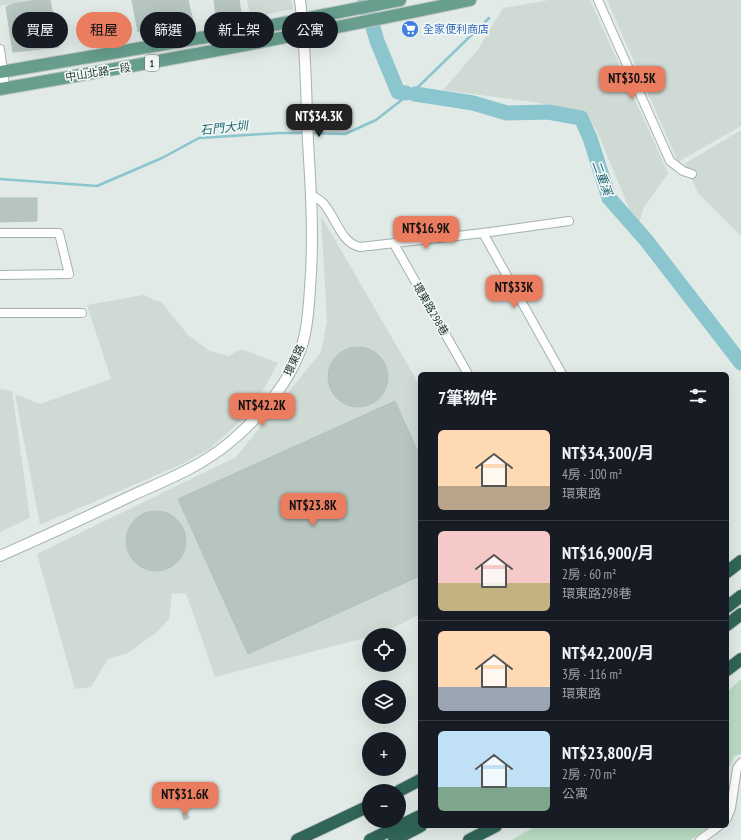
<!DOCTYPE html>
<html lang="zh-TW">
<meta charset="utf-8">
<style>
body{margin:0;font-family:"PT Sans Narrow","Noto Sans TC",sans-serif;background:#20242c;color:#f1f3f6;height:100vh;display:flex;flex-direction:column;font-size:15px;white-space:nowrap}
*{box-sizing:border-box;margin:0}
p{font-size:13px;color:#9ea1a6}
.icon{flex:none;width:22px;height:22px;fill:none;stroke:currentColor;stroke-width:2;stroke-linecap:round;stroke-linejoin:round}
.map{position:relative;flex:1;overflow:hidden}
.panel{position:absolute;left:418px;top:372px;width:311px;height:456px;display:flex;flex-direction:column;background:#171b24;border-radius:6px;box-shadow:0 4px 16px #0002}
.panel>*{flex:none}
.guide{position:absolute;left:12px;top:12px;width:346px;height:36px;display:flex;gap:8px}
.buttons{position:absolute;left:362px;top:628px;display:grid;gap:8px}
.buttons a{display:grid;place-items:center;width:44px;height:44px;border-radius:50%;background:#171b24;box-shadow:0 4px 16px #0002;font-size:20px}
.price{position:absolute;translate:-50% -34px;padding:0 9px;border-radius:8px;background:#ea7d5f;color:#111;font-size:13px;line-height:26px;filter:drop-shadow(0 1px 2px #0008)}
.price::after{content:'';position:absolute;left:50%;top:24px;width:12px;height:9px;margin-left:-6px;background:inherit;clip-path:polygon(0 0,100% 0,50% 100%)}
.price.selected{background:#222;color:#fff}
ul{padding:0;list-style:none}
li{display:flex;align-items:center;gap:12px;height:100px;padding:0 20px}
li+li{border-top:1px solid #363941}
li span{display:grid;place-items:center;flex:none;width:112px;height:80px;border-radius:6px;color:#555}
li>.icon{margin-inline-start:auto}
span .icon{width:48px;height:48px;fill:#fffc;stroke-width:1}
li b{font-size:17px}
h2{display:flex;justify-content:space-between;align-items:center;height:48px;padding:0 20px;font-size:17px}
.chip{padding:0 14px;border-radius:18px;background:#171b24;box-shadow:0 4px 16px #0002;font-size:14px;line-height:36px}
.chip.selected{background:#ea7d5f;color:#111}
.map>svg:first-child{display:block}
.built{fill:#cfdad5}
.green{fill:#badbc2}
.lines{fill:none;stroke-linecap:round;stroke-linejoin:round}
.stream{stroke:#8bc5cd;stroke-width:2.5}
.river{stroke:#8bc5cd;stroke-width:15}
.building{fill:#b6c5bf;stroke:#b3c4bc}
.minor-casing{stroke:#a4b2ad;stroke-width:10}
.tertiary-casing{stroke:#a4b2ad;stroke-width:12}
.primary-casing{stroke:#bdc4c2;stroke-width:14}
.motorway-casing{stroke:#bdc4c2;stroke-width:14}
.minor{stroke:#fff;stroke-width:8}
.tertiary{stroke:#fff;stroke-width:10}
.primary{stroke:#679e8e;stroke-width:12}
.motorway{stroke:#306558;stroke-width:12}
.labels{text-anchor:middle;stroke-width:3.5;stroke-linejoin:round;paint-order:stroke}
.shield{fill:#f1f7f4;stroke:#60736d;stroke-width:1}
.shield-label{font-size:10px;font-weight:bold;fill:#223a33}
.shop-label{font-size:11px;fill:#366cbe;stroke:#f1f7f4;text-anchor:start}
.street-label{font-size:11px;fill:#223a33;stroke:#f1f7f4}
.water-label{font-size:12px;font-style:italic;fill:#206772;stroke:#f1f7f4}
</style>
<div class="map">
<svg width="741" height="840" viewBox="0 0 741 840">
<rect width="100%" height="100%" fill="#e1eae6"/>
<!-- built -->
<path class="built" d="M 0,0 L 33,0 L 0,6 Z
M 247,0 L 291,0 L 293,9 L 251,18 Z
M 549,0 L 590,0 L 668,173 L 643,209 L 639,223 L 631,213 L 597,131 L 584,111 L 533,102 L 443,90 L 477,51 L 503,8 Z
M 607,0 L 741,0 L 741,126 L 678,162 Z
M 741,130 L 741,236 L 698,193 L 684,164 Z
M 321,216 L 420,386 L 420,614 L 382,634 L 369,635 L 369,637 L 215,677 L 186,593 L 172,594 L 169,619 L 157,632 L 128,653 L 108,659 L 91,687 L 75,689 L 37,554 L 236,457 L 321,352 L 327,321 Z
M 143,295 L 162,303 L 188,335 L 210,351 L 228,356 L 241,349 L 278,363 L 251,412 L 209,449 L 182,464 L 40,525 L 15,394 L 40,404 L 111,379 L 87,305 Z
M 0,389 L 12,391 L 30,518 L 0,532 Z"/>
<!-- green -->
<path class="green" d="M 741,679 L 741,754 L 734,756 L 727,773 L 727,692 Z
M 536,826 L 712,826 L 690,840 L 512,840 Z"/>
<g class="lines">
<!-- stream -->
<path class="stream" d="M 310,133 L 345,134 L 376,120 L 417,88 L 489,18
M 0,179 L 97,186 L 162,158 L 199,138 L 280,133 L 305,133"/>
<!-- river -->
<path class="river" d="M 365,0 L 377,41 L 398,92 L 406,93
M 415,94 L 473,103 L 507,113 L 548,112 L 581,118 L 590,138 L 609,198 L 646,240 L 741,363"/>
</g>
<!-- building -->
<path class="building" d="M 37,0 L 50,0 L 59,47 L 13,52 L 6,7 L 13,4 Z
M 132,0 L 188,0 L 193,21 L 138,32 Z
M 214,0 L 225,0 L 228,21 L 217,23 Z
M 225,0 L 239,0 L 242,19 L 229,21 Z
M 0,198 L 37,198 L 37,221 L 0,222 Z
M328 377a30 30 0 1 1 60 0a30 30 0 1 1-60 0Z
M 395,401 L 420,456 L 420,576 L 248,654 L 178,499 Z
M126 541a30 30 0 1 1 60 0a30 30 0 1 1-60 0Z
M 186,812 L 189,818 L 184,820 L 182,814 Z"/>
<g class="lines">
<defs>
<path id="minor" d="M 598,0 L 670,161 L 683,171 L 692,174
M 0,49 L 5,88
M 311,195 C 314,197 319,199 322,202 C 335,214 340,243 360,247 L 483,233 L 569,221
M 0,233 L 59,233 L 69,274 L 0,275
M 483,233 L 562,374
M 394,244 L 468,374
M 0,313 L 82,313
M 727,818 L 731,808 L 737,768 L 741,763
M 700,840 L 719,826"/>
<path id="tertiary" d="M 0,556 C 45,536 89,516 133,495 C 166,480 200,467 229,443 C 260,417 294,379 304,338 C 308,322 309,304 310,288 C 314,239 311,190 308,142 C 306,95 306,47 300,0"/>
<path id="primary" d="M 0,72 L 253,29 L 400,0
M 0,89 C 157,62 314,33 470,0"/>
<path id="motorway" d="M 727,572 L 741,561
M 727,607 L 741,596
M 727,625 L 741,614
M 727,670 L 741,659
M 399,791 L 420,780
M 297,840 L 369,806
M 370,840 L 420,816
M 394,840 L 421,826
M 469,840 L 496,826"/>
</defs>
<!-- minor casing -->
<use href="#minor" class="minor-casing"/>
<!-- tertiary casing -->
<use href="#tertiary" class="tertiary-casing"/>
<!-- primary casing -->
<use href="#primary" class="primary-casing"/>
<!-- motorway casing -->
<use href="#motorway" class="motorway-casing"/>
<!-- minor -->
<use href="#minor" class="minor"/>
<!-- tertiary -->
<use href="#tertiary" class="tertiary"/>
<!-- primary -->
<use href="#primary" class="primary"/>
<!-- motorway -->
<use href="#motorway" class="motorway"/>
</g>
<!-- icons -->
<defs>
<symbol id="supermarket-disc" viewBox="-11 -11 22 22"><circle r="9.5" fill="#3f7fe0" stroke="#f1f7f4"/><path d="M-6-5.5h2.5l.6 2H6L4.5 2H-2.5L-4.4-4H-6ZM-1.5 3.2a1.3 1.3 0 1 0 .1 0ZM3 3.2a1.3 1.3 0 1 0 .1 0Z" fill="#fff"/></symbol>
</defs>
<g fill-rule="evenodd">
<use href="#supermarket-disc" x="400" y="19" width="20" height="20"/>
</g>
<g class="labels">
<!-- shield labels -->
<rect class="shield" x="145" y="55" width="14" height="16" rx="3"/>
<g class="shield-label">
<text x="152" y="67">1</text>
</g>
<!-- shop labels -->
<g class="shop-label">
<text x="423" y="33">全家便利商店</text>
</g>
<!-- street labels -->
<g class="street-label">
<text transform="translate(98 72) rotate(-9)" y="4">中山北路一段</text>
<text transform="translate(431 309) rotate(60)" y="4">環東路298巷</text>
<text transform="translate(294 360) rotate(-65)" y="4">環東路</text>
</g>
<!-- water labels -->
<g class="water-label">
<text transform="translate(224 128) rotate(-6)" y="4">石門大圳</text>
<text transform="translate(602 178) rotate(70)" y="4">二重溪</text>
</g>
</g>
</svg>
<div class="buttons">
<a><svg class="icon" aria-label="locate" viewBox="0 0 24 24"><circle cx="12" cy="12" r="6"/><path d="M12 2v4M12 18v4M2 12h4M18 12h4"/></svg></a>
<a><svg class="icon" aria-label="layers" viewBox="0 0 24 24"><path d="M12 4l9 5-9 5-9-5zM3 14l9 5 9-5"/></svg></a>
<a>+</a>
<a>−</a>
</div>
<b class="price" style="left:632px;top:100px">NT$30.5K</b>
<b class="price selected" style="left:319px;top:138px">NT$34.3K</b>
<b class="price" style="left:426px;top:250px">NT$16.9K</b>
<b class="price" style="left:514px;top:309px">NT$33K</b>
<b class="price" style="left:262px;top:427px">NT$42.2K</b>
<b class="price" style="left:313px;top:527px">NT$23.8K</b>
<b class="price" style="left:185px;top:816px">NT$31.6K</b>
<div class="guide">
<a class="chip">買屋</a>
<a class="chip selected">租屋</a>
<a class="chip">篩選</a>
<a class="chip">新上架</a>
<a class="chip">公寓</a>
</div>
<section class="panel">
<h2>7筆物件<svg class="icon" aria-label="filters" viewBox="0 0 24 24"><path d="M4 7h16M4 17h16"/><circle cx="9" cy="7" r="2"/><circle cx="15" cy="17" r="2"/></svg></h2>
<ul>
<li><span style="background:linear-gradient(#ffd9b3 70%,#b9a48a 0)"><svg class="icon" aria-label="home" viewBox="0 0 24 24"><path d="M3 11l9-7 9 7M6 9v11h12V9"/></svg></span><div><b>NT$34,300/月</b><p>4房 · 100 m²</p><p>環東路</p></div></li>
<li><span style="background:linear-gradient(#f6c9c9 65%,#c2b280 0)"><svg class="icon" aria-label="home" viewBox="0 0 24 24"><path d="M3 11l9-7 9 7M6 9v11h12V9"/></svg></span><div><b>NT$16,900/月</b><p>2房 · 60 m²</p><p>環東路298巷</p></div></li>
<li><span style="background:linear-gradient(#ffd9b3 70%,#9aa5b1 0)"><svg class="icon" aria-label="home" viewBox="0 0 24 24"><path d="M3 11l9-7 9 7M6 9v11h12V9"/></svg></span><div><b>NT$42,200/月</b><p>3房 · 116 m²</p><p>環東路</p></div></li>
<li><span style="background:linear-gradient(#bfe0f5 70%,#7fa58c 0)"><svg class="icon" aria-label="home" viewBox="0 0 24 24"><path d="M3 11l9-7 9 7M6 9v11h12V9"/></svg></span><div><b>NT$23,800/月</b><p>2房 · 70 m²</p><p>公寓</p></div></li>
</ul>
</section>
</div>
